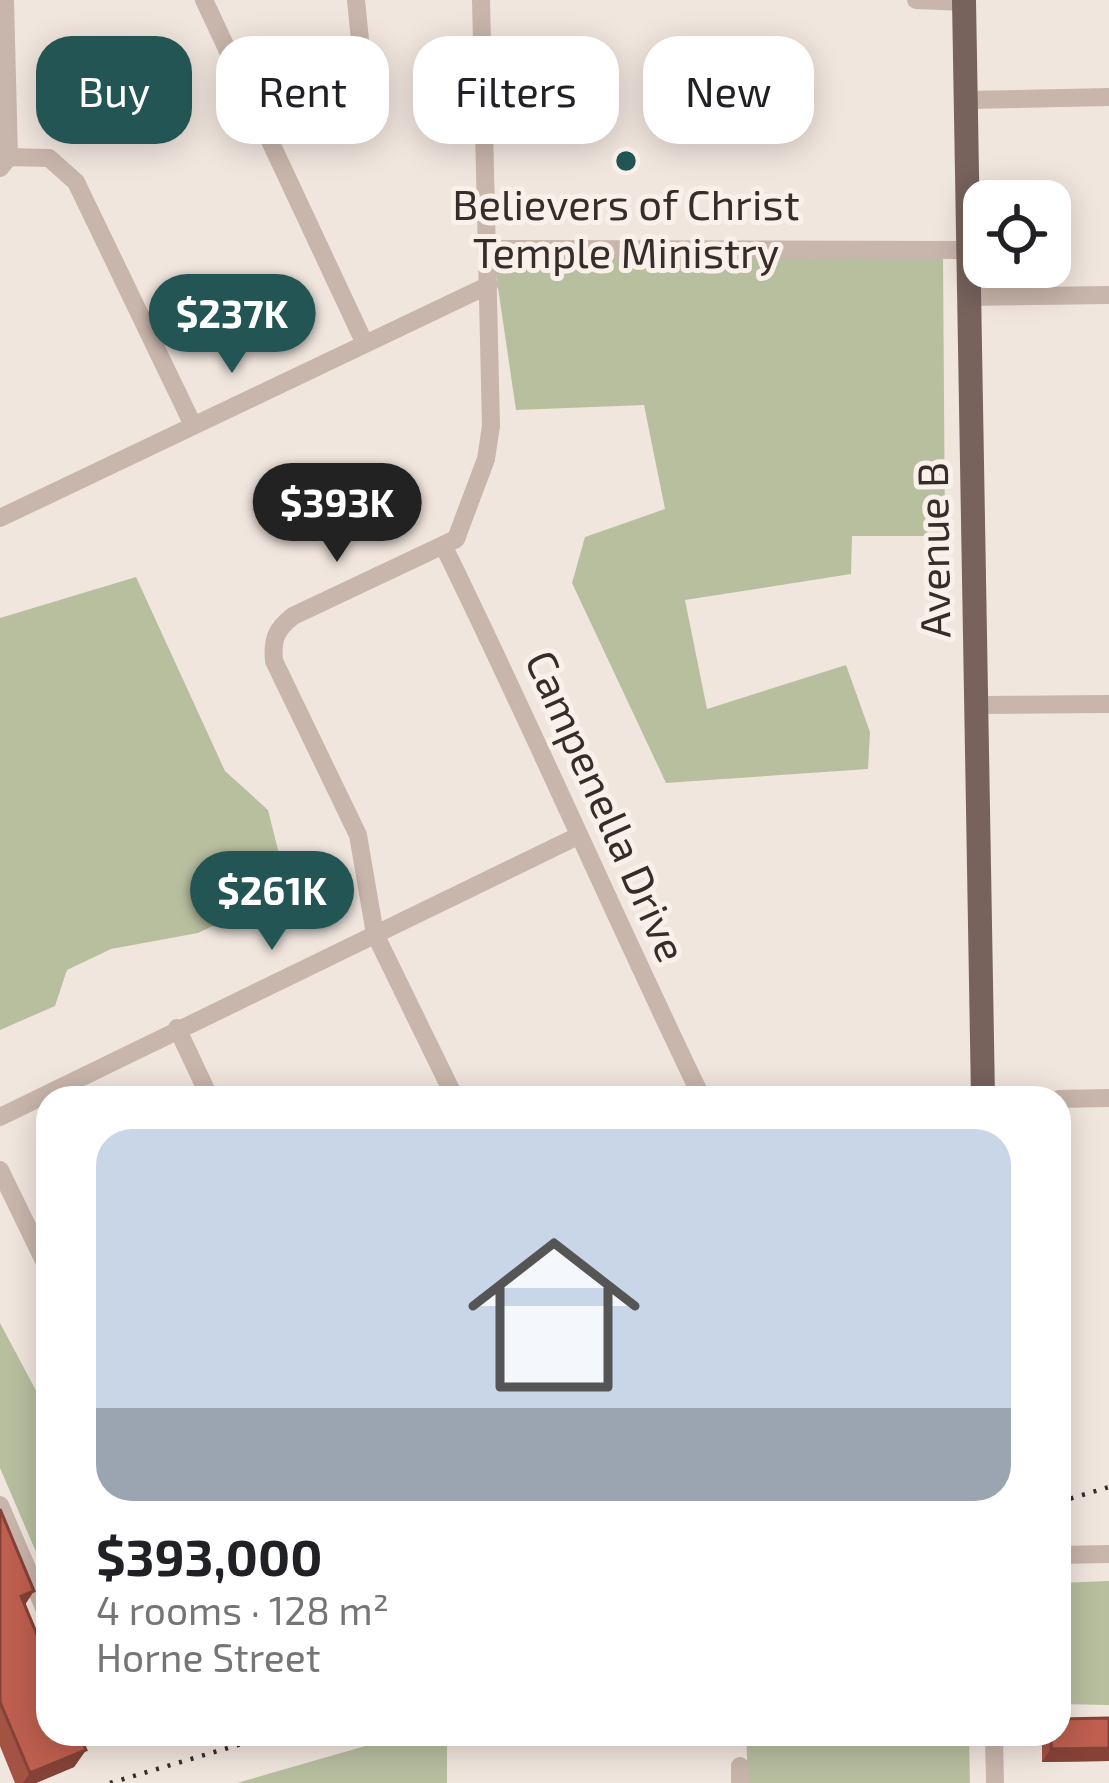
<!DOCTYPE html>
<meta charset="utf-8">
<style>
body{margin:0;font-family:"Exo 2",sans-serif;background:#f2f2f2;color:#202124;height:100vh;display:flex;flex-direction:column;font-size:45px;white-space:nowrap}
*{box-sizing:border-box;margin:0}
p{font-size:39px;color:#757577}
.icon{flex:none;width:66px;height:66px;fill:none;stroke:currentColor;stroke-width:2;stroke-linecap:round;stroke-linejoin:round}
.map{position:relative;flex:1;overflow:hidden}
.sheet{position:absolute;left:36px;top:1086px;width:1035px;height:660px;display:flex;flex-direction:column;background:#fff;border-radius:36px;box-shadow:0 6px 30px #0003}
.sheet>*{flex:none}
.banner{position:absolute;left:36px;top:36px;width:1038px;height:108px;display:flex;gap:24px}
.fabs{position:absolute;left:963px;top:180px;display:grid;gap:24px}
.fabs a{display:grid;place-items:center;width:108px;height:108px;border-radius:24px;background:#fff;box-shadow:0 6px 30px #0003;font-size:60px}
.price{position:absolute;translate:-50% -102px;padding:0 27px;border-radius:42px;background:#225553;color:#fff;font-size:39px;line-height:78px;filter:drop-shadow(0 3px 6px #0008)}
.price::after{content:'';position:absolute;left:50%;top:72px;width:36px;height:27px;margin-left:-18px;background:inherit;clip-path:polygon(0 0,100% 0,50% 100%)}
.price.selected{background:#222;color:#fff}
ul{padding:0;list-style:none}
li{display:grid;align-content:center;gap:24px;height:636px;padding:0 60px}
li+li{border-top:3px solid #e0e0e0}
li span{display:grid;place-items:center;height:372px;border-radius:36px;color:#555}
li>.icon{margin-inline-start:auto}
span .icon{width:216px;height:216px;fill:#fffc;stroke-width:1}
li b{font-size:51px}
.tag{padding:0 42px;border-radius:36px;background:#fff;box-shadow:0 6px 30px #0003;font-size:42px;line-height:108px}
.tag.selected{background:#225553;color:#fff}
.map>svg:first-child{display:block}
.green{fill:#b8bf9f}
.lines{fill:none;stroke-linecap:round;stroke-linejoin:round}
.minor{stroke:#c8b5ab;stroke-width:18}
.major{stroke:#77625c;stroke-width:24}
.rail{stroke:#362c29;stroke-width:4.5;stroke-dasharray:3 9;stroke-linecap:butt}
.wall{fill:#a35244}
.shaded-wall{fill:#854237}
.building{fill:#be5f4f;stroke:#854237;stroke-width:3}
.poi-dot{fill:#225553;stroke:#f9f0ea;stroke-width:4.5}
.labels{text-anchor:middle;stroke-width:10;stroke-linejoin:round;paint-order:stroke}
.poi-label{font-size:42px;fill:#362c29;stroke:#f9f0ea}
.street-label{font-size:42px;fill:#362c29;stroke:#f9f0ea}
</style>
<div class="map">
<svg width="1109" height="1783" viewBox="0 0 1109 1783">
<rect width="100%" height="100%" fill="#f1e6de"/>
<!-- green -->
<path class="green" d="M 493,254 L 943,257 L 945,536 L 852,536 L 851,574 L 685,600 L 707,709 L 846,665 L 870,732 L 868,769 L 666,783 L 572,583 L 585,537 L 665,509 L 644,405 L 516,410 Z
M 136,577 L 225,771 L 268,810 L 288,890 L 198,933 L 111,949 L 67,970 L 55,1006 L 0,1030 L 0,618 Z
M 0,1323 L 48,1413 L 48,1580 L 0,1468 Z
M 1109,1581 L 1109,1705 L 1059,1704 L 1059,1583 Z
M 407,1734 L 447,1734 L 447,1783 L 237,1783 Z
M 746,1734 L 969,1734 L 970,1783 L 748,1783 Z"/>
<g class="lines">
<!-- minor -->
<path class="minor" d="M 204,0 L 365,344
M 356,0 L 360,40
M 916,0 L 964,2
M 966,100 L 1109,97
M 9,157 L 49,158 L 76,182 L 193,425
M 0,168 L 9,157 L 5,0
M 488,249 L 968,250
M 969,297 L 1109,295
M 0,518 L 489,285
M 443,545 C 533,728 613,914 702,1098
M 976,705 L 1109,704
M 177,1028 L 210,1098
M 455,1098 L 375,934 L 358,835 L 274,661 C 272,640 276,629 293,616 L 456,539 L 486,459 L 491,426 L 481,0
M 1059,1099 L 1109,1098
M 0,1117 L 576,837
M 0,1170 L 48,1269
M 0,1505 L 48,1617
M 1059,1555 L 1109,1554
M 89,1734 L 89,1735
M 994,1734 L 995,1783
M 740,1766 L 740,1783"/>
<!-- major -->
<path class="major" d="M 964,0 L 983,1098"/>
<!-- rail -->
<path class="rail" d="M 1059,1502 L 1109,1487
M 110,1783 L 275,1734"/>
</g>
<!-- wall -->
<path class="wall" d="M 0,1509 L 25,1605 L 86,1750 L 74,1767 L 36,1783 L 15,1783 L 0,1746 Z
M 1042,1734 L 1059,1734 L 1109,1761 L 1042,1762 Z"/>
<!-- shaded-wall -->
<path class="shaded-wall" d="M 34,1591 L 23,1608 L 21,1596 Z
M 1109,1748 L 1109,1761 L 1042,1762 L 1051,1749 Z
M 86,1750 L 74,1767 L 36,1783 L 23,1783 L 30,1773 Z"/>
<!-- building -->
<path class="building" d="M 0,1509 L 34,1591 L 21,1596 L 48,1661 L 48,1734 L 79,1734 L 86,1750 L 30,1773 L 0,1702 Z
M 1109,1718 L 1109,1748 L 1051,1749 L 1051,1734 L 1059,1734 L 1059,1719 Z"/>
<!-- markers -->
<circle class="poi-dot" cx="626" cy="161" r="12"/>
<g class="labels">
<!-- poi labels -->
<g class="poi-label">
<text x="626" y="220">Believers of Christ<tspan x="626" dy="48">Temple Ministry</tspan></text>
</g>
<!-- street labels -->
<g class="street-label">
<text transform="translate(934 550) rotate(-91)" y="15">Avenue B</text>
<text transform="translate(606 806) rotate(66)" y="15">Campenella Drive</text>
</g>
</g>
</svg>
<div class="fabs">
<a><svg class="icon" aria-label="locate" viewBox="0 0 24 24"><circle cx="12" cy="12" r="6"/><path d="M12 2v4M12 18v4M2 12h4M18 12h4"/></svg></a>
</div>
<b class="price" style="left:232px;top:376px">$237K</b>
<b class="price selected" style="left:337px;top:565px">$393K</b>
<b class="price" style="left:272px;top:953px">$261K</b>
<div class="banner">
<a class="tag selected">Buy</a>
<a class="tag">Rent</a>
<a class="tag">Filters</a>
<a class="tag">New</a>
</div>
<section class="sheet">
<ul>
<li><span style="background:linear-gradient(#c9d6e8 75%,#9aa5b1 0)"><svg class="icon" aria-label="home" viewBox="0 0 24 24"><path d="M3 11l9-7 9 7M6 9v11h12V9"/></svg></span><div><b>$393,000</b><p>4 rooms · 128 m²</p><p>Horne Street</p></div></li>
</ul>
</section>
</div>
